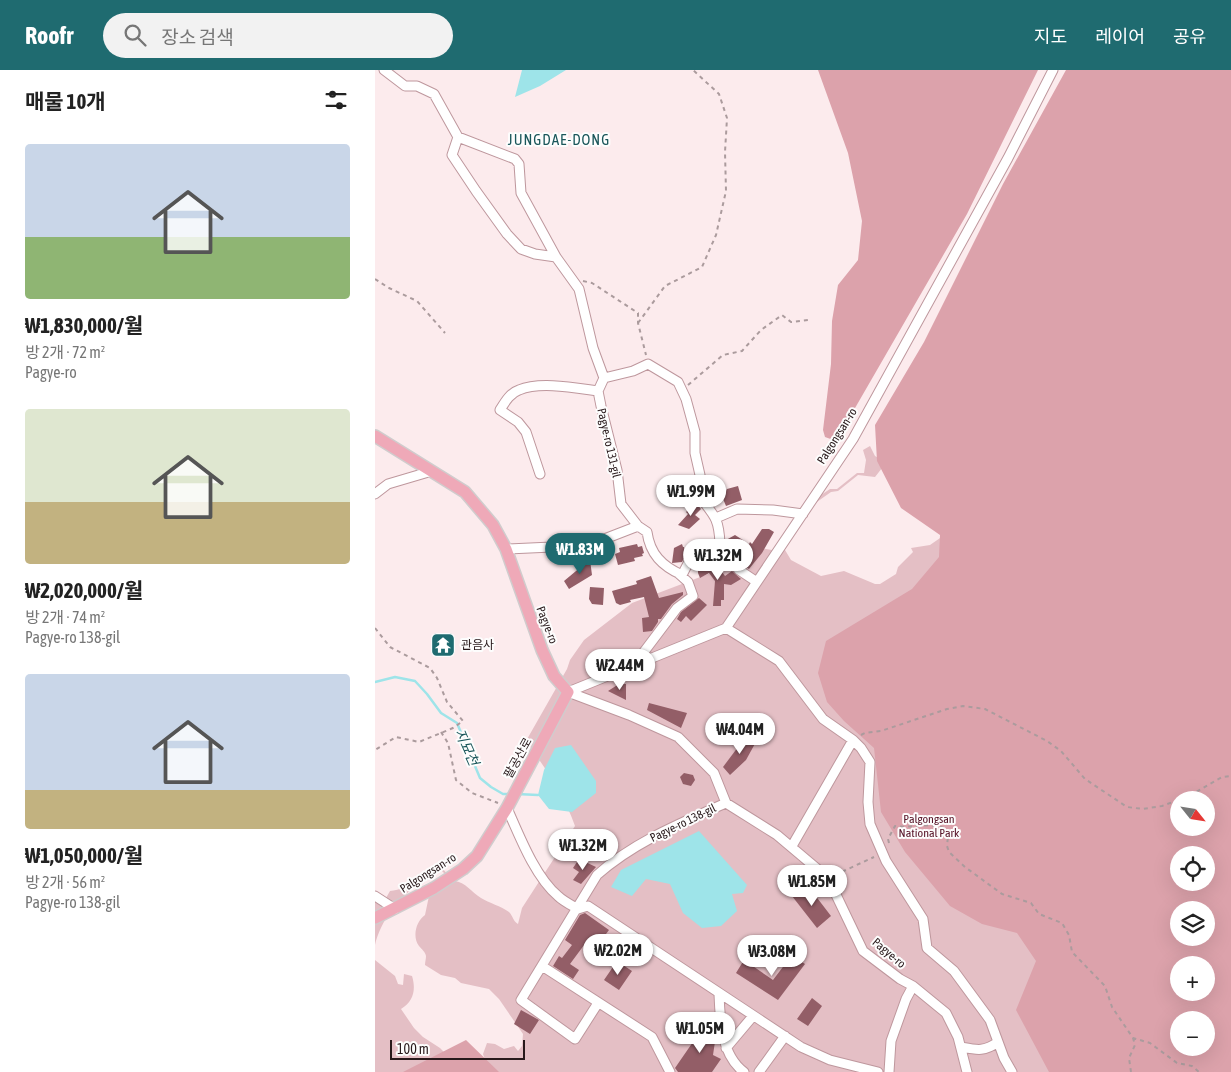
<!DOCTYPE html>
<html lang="ko">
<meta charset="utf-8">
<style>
body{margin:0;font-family:"Asap Condensed","Noto Sans KR",sans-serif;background:#f2f2f2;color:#222;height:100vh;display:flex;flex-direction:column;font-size:19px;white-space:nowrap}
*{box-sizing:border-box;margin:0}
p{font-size:16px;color:#767676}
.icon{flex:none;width:28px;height:28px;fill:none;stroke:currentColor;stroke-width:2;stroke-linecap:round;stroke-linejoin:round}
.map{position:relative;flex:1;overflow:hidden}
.drawer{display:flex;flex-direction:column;background:#fff;width:375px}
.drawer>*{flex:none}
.needle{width:32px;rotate:120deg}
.buttons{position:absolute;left:795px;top:721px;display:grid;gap:10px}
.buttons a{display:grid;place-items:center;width:45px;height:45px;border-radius:50%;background:#fff;box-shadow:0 5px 20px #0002;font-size:25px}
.scale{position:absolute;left:15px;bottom:12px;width:135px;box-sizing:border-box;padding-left:5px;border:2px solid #28191b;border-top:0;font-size:14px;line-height:18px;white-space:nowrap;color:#28191b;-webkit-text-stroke:4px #fdfdfd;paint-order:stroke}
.price{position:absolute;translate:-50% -42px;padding:0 11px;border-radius:18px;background:#fff;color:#222;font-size:16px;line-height:32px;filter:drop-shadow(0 1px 2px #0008)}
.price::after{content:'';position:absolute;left:50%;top:30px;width:15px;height:11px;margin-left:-8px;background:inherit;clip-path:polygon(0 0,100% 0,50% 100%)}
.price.active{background:#1f6b70;color:#fff}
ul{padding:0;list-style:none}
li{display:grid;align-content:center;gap:10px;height:265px;padding:0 25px}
li span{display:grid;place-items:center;height:155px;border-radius:5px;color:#555}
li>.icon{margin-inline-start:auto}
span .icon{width:90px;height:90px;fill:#fffc;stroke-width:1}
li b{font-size:21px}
h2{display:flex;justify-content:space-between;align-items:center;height:60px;padding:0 25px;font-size:21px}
header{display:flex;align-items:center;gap:30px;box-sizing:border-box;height:70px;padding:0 25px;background:#1f6b70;color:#fff}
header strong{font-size:24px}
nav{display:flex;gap:28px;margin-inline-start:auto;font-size:18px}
.search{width:350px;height:45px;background:#f2f2f2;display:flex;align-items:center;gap:12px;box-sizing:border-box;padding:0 18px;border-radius:28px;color:#767676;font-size:19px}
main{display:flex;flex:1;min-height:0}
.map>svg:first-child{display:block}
.green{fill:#e4bfc5;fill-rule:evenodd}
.forest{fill:#dca2ab;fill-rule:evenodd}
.water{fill:#9ee4e9}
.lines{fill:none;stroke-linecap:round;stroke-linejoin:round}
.stream{stroke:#9ee4e9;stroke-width:2.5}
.building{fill:#935e67}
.minor-casing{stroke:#be979d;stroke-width:11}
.major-casing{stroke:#d0cccd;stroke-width:14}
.path{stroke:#ab9b9d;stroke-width:2;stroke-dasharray:4 4;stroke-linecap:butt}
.minor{stroke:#fff;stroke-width:9}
.major{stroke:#efa9b8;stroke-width:11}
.labels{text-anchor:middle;stroke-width:4;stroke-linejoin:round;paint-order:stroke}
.street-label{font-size:12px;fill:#28191b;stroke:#fdfdfd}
.poi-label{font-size:12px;fill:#28191b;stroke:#fdfdfd;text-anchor:start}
.park-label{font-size:12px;fill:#551125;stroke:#fdfdfd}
.water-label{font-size:14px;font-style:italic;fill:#185559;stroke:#fdfdfd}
.quarter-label{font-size:15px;letter-spacing:1px;fill:#1a565a;stroke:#fdfdfd}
</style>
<header>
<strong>Roofr</strong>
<div class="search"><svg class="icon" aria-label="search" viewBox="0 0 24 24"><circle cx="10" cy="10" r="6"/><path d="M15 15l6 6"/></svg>장소 검색</div>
<nav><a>지도</a><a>레이어</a><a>공유</a></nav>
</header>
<main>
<section class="drawer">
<h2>매물 10개<svg class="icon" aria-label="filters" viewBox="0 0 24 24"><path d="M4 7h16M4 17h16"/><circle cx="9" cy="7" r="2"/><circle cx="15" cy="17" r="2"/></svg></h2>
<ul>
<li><span style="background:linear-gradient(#c9d6e8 60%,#8fb573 0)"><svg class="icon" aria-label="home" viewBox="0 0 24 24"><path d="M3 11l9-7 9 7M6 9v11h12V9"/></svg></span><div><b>₩1,830,000/월</b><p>방 2개 · 72 m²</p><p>Pagye-ro</p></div></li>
<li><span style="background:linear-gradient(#dfe7d0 60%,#c2b280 0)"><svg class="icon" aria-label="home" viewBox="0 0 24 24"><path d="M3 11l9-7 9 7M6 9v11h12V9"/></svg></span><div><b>₩2,020,000/월</b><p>방 2개 · 74 m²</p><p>Pagye-ro 138-gil</p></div></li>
<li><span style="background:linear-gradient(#c9d6e8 75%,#c2b280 0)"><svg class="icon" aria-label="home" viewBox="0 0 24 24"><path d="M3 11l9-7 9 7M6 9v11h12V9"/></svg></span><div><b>₩1,050,000/월</b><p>방 2개 · 56 m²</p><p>Pagye-ro 138-gil</p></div></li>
</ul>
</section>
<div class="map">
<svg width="856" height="1002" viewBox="0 0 856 1002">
<rect width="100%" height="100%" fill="#fcebed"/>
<!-- green -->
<path class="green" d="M 856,92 L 856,1002 L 112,1002 L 113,999 L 108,984 L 112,973 L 120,974 L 129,979 L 139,976 L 143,981 L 147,976 L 148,964 L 124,929 L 114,919 L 86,913 L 80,908 L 66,905 L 50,895 C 50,892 51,889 51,886 C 50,881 47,880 44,876 C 37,867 41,851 50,845 L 54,826 L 70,804 L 62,796 L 64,795 L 79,811 C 91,812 96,822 106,828 C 114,833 126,836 134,842 C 138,846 138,851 143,854 L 147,838 L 200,756 C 189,724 170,698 151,671 L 192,599 L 195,590 L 209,570 L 257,533 L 341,501 L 353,495 L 379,477 C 390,478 399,482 410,480 L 416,490 L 446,506 L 469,501 L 500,514 L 505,514 L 521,504 L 523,497 L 538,482 L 536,478 L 555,475 L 568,466 L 511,393 L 500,407 L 483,405 L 463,421 L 456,422 L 439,434 L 446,425 L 455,419 L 462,419 L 482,403 L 489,403 L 491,390 L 488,380 L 495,376 L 500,386 L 509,391 ZM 804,730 L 831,730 L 831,758 L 804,758 ZM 804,785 L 831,785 L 831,812 L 804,812 ZM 804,840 L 831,840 L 831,868 L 804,868 ZM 804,895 L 831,895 L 831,922 L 804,922 ZM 804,950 L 831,950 L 831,978 L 804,978 Z
M 42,808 L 46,815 C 24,823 5,853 0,875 L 0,832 L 11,828 L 15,821 C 24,820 37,816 42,808 Z
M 0,890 L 20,906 L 23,914 L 28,915 L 29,904 L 37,906 C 41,919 39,931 26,939 L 39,958 L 48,967 L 65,978 L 76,989 L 105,1002 L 0,1002 Z"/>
<!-- forest -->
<path class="forest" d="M 443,0 L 663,0 L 592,144 L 461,371 L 450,367 L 448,360 L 456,294 L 457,251 L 463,215 L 483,190 L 487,151 L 473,83 Z
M 691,0 L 856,0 L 856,1002 L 674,1002 L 641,940 L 661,891 L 642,863 L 607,854 L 575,836 L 530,782 L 506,742 L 499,678 L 469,651 L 452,632 L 443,603 L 451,571 L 537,519 L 564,487 L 565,465 L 526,438 L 502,391 L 500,355 L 549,272 L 628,114 ZM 804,730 L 831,730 L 831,758 L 804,758 ZM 804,785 L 831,785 L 831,812 L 804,812 ZM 804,840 L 831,840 L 831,868 L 804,868 ZM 804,895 L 831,895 L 831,922 L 804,922 ZM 804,950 L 831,950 L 831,978 L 804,978 Z
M 91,970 L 124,1002 L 28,1002 Z"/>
<!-- water -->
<path class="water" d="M 147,0 L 191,0 L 165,16 L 140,27 Z
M 196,675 L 221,711 L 221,723 L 197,742 L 174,739 L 163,725 L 169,700 L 180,678 Z
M 324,761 L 372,815 L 368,823 L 357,824 L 362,841 L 346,856 L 327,858 L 308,843 L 295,814 L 271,809 L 257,826 L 236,817 L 246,800 Z"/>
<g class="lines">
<!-- stream -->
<path class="stream" d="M 0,612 L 20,607 L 40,611 L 52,624 L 66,643 L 82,653 L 105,708 L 116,717 L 128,724 L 137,724
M 142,724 L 163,725"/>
</g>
<!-- building -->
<path class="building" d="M 316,414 L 316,416 L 318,416 L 319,429 L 305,431 L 304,426 L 301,427 L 299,417 Z
M 363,416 L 367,430 L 351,436 L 346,424 L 350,423 L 352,419 Z
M 321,433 L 326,439 L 320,445 L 325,449 L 314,459 L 303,455 L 313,444 L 311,442 Z
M 387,459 L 394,459 L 399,462 L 387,483 L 374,499 L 367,494 L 369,493 L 353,483 L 350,477 L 351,470 L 360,465 L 374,474 L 375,472 L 377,474 Z
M 262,474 L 263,477 L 267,476 L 269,483 L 267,484 L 268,486 L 259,488 L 260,491 L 243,495 L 240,484 L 245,482 L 244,478 Z
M 307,474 L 308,477 L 309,477 L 310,486 L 307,492 L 297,493 L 299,478 Z
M 207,490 L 215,490 L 217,505 L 194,519 L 189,511 L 207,496 Z
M 339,491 L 350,506 L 357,501 L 366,509 L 356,515 L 349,514 L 349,530 L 346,530 L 346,536 L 338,536 L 340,511 L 334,503 L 325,508 L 323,503 L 323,500 Z
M 276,506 L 284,528 L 308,522 L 308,525 L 297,534 L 286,549 L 283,549 L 283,552 L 277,561 L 268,562 L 267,548 L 274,547 L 269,527 L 255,530 L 256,532 L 245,535 L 241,533 L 237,521 L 262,514 L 261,511 Z
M 215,517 L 229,518 L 228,535 L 217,534 L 214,529 Z
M 324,528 L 332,535 L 316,551 L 311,546 L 306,552 L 302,549 L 306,542 Z
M 244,614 L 251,614 L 251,630 L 233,621 Z
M 274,633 L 312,643 L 306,658 L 272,640 Z
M 372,665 L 382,670 L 371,690 L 355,705 L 348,697 Z
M 309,703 L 318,705 L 320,710 L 316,716 L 308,714 L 305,707 Z
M 204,789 L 221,797 L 206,814 L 198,810 L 204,802 L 198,798 Z
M 433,816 L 456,846 L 442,858 L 417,826 Z
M 210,843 L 234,860 L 228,868 L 234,871 L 229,878 L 215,867 L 195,894 L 204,900 L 198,909 L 178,896 L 184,886 L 187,888 L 197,875 L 190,870 L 205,845 Z
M 417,885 L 430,894 L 403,930 L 361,903 L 369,890 L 398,910 Z
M 242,891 L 257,901 L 244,920 L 229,910 Z
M 437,928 L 447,936 L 433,956 L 422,949 Z
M 146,940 L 164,950 L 155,964 L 139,954 Z
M 329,956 L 341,965 L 338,985 L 346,989 L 337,1002 L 303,1002 L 300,998 Z"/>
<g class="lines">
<defs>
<path id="minor" d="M 9,0 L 30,16 L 42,16 L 59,24 L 83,67 L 77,85 L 101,121 L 132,164 L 146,179 L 160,184 L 181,187 L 204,219 L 218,278 L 229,308
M 83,67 L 140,89 L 144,94 L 146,123 L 181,187
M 165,404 L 151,362 L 143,352 L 125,340 C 130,332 135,323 144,320 C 165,311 201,318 223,321
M 0,424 L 13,414 L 57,401
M 341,448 L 362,439 L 398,440 L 428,444
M 131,479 L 177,477 L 201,480 L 263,456
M 338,480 L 345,474 C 344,449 340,446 324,426 L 325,405 L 320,383 L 320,362 L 311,329 L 303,312 L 273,294 L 258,301 L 229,308 L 223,321 L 226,336 L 242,400 L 246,434 L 263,456 L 272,462 C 275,484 287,496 307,505 L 318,484 L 338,480 L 347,491 L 358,493 L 364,500 L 382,512
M 351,558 L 404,591 L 448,649 L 478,670 L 486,678 L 495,692 L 493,732 L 495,754 L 511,791 L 548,849 L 552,878 L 579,901 L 615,950 L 629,988 L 637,1002
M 259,595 L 302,538 L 318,526 L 313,512 L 303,503
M 193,622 L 351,558 L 478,369 L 633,88 L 678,0
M 193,622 L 254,645 L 303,667 L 339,703 L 351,733 L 402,765 L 453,808 L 488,881 L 525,909 L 538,916 L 571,943 L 583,967 L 592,1002
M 132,738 C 144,765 160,807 183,826 C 188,831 196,835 203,839 L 213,836 L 426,977 L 455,990 L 503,1002
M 417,776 L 478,670
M 0,826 L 20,839
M 167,896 L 277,967 L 295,1002
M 344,924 C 345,950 346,985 369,1002
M 223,933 L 200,969 L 146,930 L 222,805 C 259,772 306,753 351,733
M 586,977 C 602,980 609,982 623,972
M 351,978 L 378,946
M 384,1002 L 410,966
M 514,1002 L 516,971 L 531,929 L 538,916"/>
<path id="major" d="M 0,366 L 90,422 L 118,455 L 131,479 L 167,580 L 179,606 L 193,622 L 132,738 L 102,786 L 88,799 L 59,818 L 0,848"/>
</defs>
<!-- minor casing -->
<use href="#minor" class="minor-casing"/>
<!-- major casing -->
<use href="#major" class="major-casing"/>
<!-- path -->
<path class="path" d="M 0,209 L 14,218 L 42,231 L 70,263
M 208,211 L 217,213 L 263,243 L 263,253 L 271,285
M 263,253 L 290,216 L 327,197 L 341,165 L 351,121 L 350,82 L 352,48 L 344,24 L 318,0
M 313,315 L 348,285 L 367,281 L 386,260 L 407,245 L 416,252 L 433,250
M 0,558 L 15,577 L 55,598 L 62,608 L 72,632 L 88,651 L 78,658 L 44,672 L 21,667 L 0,680
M 66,662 L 73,673 L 81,710 L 97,723 L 123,733
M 486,665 L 490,663 L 506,661 L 572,639 L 588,636 L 610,639 L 672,671 L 686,681 L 710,709 L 752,737 L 768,739 L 787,736 L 814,726 L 847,707 L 856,706
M 514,773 L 513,769 L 520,756 C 537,759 555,751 571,759 L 573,766 L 572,776 L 574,782 L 590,797 L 627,824 L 656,833 L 664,844 L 687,853 L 694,865 L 697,882 L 730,916 L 737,937 L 758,968 L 775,973 L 802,993 L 817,996 L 824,1002
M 460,805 L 499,787
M 756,1002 L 754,988 L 760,975 L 758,968"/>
<!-- minor -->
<use href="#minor" class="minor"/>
<!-- major -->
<use href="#major" class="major"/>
</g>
<!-- icons -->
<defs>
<symbol id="temple-square" viewBox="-11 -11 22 22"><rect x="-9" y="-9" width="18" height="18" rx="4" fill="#1f6b70" stroke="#fdfdfd"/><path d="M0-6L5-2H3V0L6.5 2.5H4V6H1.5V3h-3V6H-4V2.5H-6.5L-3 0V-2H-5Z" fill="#fff"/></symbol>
</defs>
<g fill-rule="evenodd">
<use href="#temple-square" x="54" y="561" width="28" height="28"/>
</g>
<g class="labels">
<!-- street labels -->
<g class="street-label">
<text transform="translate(462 366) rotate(-58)" y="4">Palgongsan-ro</text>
<text transform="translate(234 373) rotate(77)" y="4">Pagye-ro 131-gil</text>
<text transform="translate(172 555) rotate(69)" y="4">Pagye-ro</text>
<text transform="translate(143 688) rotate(-61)" y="4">팔공산로</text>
<text transform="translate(308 753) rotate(-26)" y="4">Pagye-ro 138-gil</text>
<text transform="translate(53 803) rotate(-32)" y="4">Palgongsan-ro</text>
<text transform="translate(514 883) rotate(40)" y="4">Pagye-ro</text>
</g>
<!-- poi labels -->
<g class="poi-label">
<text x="86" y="579">관음사</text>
</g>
<!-- park labels -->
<g class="park-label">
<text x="554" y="753">Palgongsan<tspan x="554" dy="14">National Park</tspan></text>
</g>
<!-- water labels -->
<g class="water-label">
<text transform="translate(92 677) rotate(66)" y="5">지묘천</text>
</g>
<!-- quarter labels -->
<g class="quarter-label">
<text x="184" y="75">JUNGDAE-DONG</text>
</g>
</g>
</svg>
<div class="buttons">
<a><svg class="needle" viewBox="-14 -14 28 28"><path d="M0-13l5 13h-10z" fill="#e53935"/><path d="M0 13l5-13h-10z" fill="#767676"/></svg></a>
<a><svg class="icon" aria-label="locate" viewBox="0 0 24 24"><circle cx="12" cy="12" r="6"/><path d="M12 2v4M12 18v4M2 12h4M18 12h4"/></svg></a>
<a><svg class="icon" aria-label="layers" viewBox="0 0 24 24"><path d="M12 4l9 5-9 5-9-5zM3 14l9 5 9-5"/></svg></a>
<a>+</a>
<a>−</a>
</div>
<div class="scale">100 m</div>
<b class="price" style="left:316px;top:447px">₩1.99M</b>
<b class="price active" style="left:205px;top:505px">₩1.83M</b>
<b class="price" style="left:343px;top:511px">₩1.32M</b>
<b class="price" style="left:245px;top:621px">₩2.44M</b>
<b class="price" style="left:365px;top:685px">₩4.04M</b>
<b class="price" style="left:208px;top:801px">₩1.32M</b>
<b class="price" style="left:437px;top:837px">₩1.85M</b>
<b class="price" style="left:243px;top:906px">₩2.02M</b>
<b class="price" style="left:397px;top:907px">₩3.08M</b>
<b class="price" style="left:325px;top:984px">₩1.05M</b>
</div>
</main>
